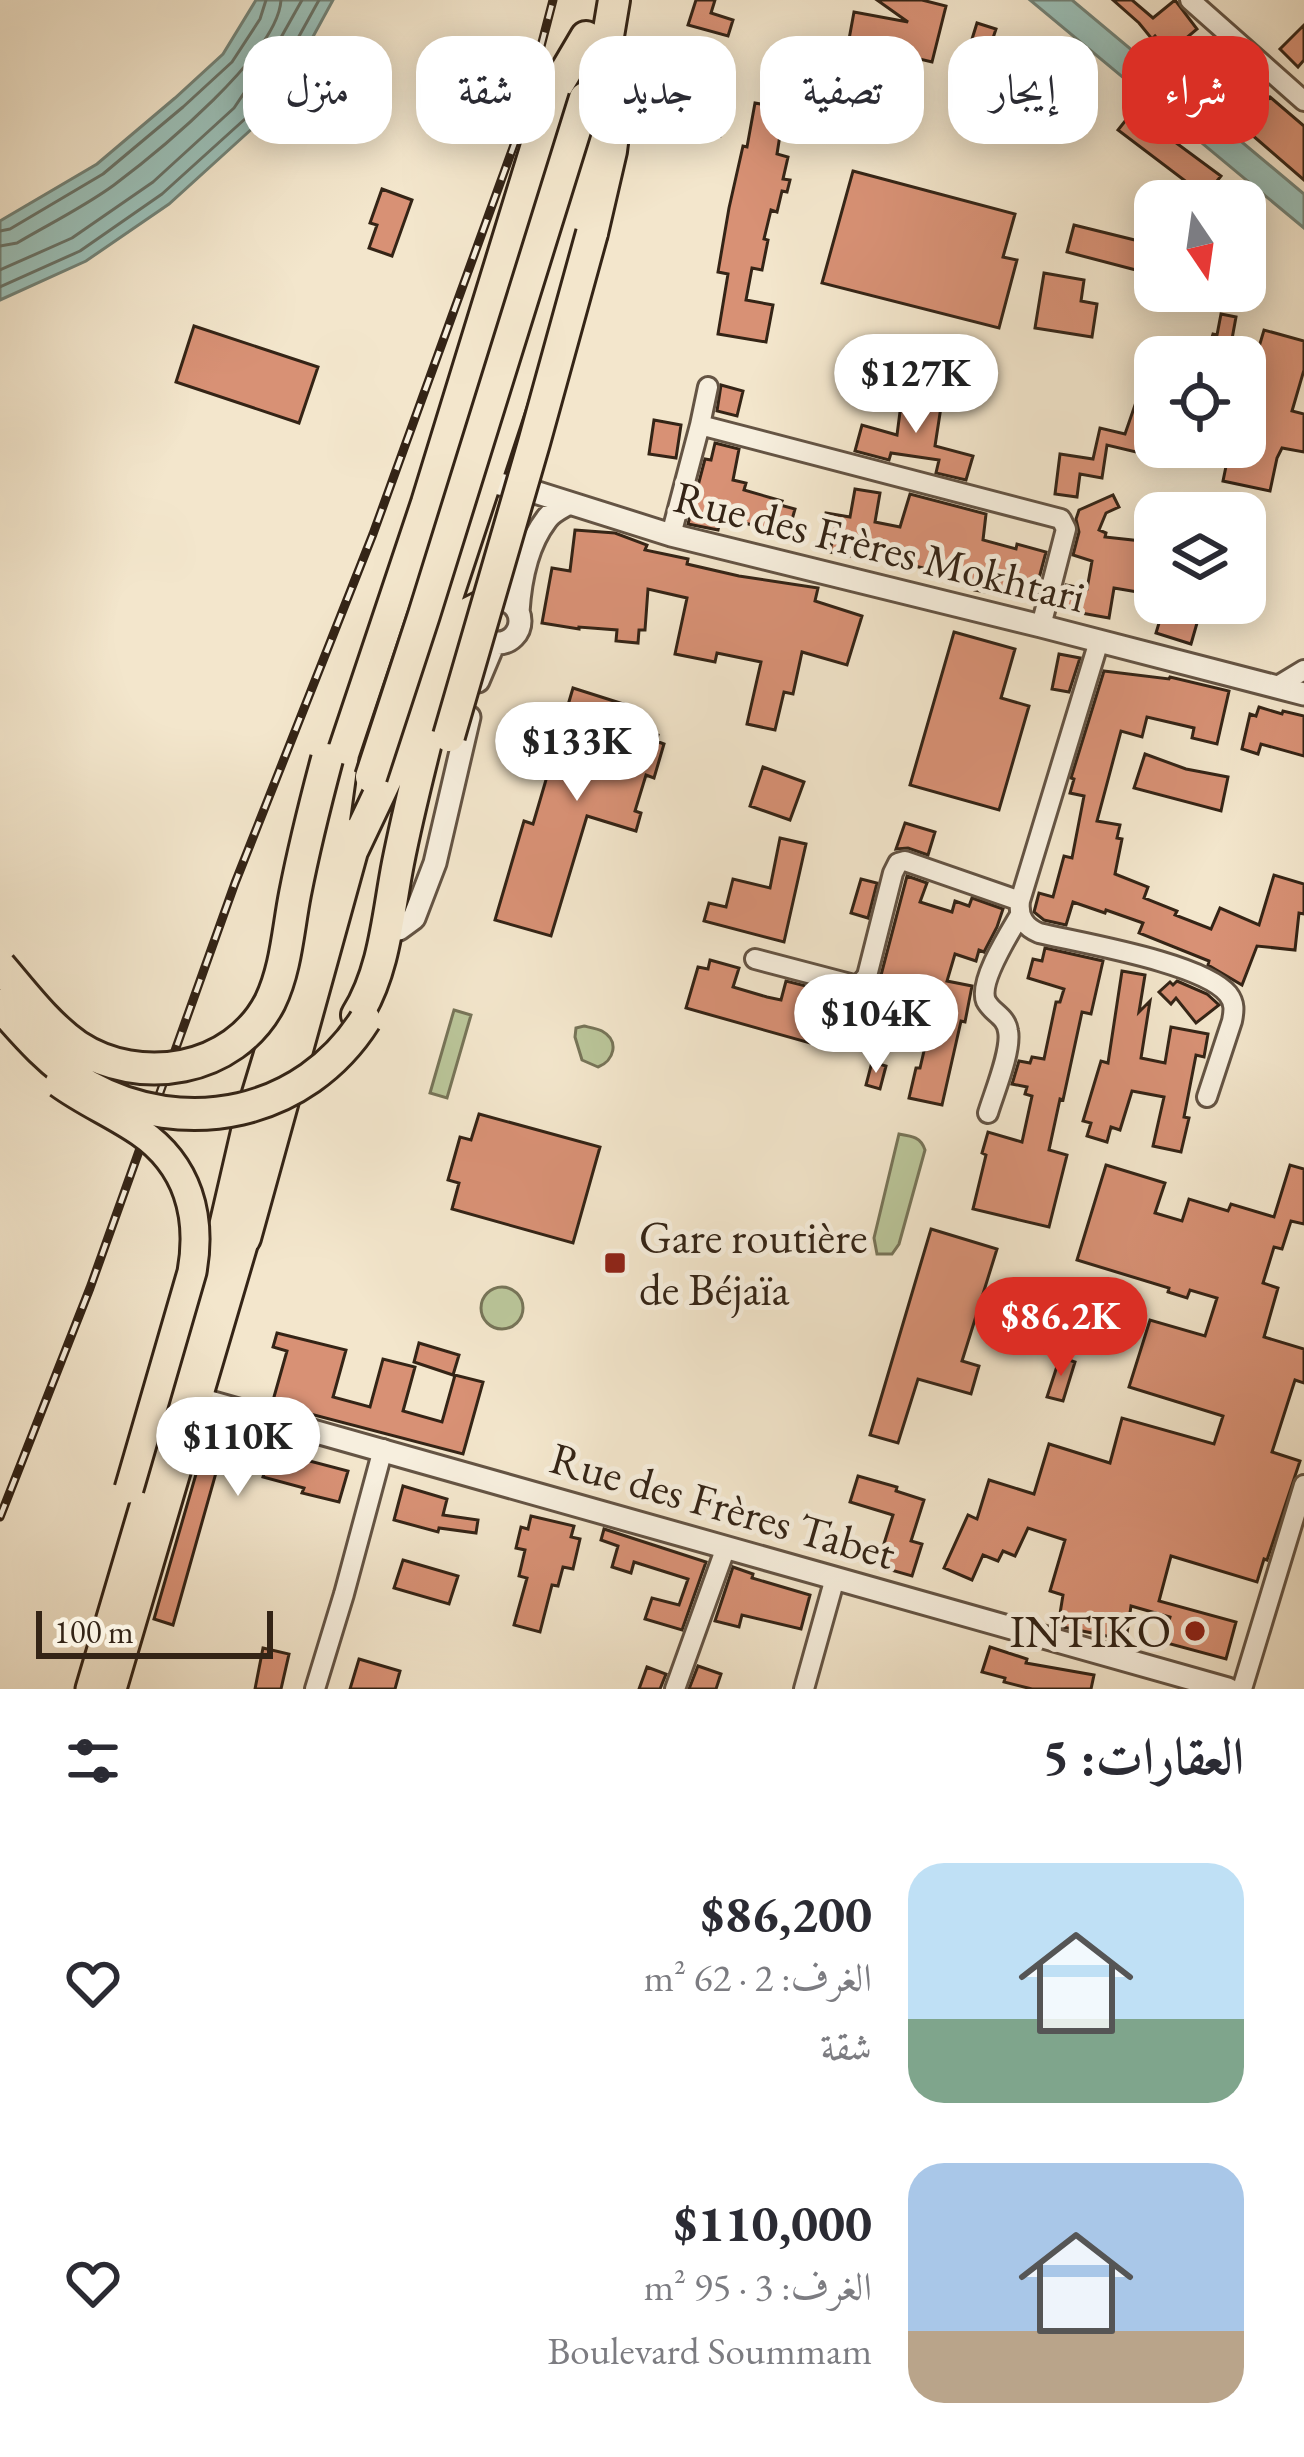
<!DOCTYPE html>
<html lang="ar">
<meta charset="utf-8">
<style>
body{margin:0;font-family:"EB Garamond",Amiri,serif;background:#f2f2f3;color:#2b2b33;direction:rtl;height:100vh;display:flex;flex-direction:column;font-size:45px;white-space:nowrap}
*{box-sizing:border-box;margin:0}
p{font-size:39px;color:#7c7c81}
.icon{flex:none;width:66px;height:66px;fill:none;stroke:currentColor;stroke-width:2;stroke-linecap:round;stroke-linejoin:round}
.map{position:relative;height:1689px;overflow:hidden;direction:ltr}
.sheet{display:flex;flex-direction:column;background:#fff;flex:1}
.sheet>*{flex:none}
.top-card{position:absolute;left:36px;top:36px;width:1233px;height:108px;direction:rtl;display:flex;gap:24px}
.needle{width:78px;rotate:167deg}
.tools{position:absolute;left:1134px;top:180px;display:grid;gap:24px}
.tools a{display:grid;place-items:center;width:132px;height:132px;border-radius:24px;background:#fff;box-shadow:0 6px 30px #0003;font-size:60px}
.scale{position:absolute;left:36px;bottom:30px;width:237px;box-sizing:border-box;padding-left:12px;border:6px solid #342416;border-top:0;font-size:33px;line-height:42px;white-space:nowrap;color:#342416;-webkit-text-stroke:9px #f7efde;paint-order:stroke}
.price{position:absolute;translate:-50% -102px;padding:0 27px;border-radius:42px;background:#fff;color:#222;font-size:39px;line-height:78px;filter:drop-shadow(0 3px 6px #0008)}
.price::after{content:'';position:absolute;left:50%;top:72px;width:36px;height:27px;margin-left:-18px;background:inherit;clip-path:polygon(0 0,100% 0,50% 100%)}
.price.active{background:#d93025;color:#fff}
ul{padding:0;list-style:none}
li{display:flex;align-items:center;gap:36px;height:300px;padding:0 60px}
li span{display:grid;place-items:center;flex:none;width:336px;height:240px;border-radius:36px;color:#555}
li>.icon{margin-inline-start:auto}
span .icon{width:144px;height:144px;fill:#fffc;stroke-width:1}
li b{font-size:51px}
h2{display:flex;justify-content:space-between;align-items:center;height:144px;padding:0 60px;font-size:51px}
.chip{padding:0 42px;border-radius:36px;background:#fff;box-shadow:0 6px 30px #0003;font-size:42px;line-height:108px}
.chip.active{background:#d93025;color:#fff}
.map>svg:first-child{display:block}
.green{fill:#bac599;stroke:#777458;stroke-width:3}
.water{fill:#9bc0b8;stroke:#728277;stroke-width:3}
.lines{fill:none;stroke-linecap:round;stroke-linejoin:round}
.shore{stroke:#687267;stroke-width:3}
.building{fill:#d89175;stroke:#342416;stroke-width:3}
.minor-casing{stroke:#645444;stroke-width:24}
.tertiary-casing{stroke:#645444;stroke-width:27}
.primary-casing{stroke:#342416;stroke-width:33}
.trunk-casing{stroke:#342416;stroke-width:36}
.minor{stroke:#f7efde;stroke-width:18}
.tertiary{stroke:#f7efde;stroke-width:21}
.primary{stroke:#f3e6cc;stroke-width:27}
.trunk{stroke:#f3e6cc;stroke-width:30}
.rail-casing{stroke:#342416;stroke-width:9}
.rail{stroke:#f7efde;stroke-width:4.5;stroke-dasharray:14;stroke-linecap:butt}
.primary-bridge-casing{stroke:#342416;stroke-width:33;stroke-linecap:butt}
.trunk-bridge-casing{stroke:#342416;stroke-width:36;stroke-linecap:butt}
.primary-bridge{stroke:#f3e6cc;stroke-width:27}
.trunk-bridge{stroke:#f3e6cc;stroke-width:30}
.poi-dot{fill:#8f2418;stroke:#f7efde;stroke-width:4.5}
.labels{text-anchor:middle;stroke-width:10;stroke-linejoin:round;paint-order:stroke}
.street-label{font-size:45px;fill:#342416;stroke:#f7efde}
.poi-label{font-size:45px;fill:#342416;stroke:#f7efde;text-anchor:start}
</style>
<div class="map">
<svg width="1304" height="1689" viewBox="0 0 1304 1689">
<rect width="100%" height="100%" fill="#f3e6cc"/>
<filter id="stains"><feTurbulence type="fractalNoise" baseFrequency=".00167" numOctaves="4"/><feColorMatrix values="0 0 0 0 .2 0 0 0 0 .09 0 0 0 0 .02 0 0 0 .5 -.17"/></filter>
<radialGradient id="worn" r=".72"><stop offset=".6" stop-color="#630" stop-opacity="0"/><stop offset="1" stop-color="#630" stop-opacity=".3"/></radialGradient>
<!-- green -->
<path class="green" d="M 454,1010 L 471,1015 L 447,1098 L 430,1093 Z
M 584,1026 C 588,1027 599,1029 602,1031 C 620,1041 614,1061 598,1067 L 582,1060 L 575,1037 L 576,1028 Z
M 899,1134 C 912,1136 921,1137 925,1150 L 899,1244 L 892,1254 L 877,1254 L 874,1238 Z
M481 1308a21 21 0 1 1 42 0a21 21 0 1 1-42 0Z"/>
<!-- water -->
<path class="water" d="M 256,0 L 333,0 L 303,55 L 255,126 L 169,204 L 86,261 L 0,300 L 0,221 L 97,164 L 175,98 L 223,54 Z
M 1030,0 L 1072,0 L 1304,194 L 1304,228 Z"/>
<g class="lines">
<!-- shore -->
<path class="shore" d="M 0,231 L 10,229 L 103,174 L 183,107 L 232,62 L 260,19 L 266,0
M 0,246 L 17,243 C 49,224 84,207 114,185 C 158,152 278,54 281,0
M 0,270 L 72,238 L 153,182 L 234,108 L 279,41 L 302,0
M 0,287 L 80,251 L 162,194 L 246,118 L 292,49 L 319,0"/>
</g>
<!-- building -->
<path class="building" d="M 696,0 L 715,0 L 711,13 L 733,20 L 728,36 L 688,25 Z
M 877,0 L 922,0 L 946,6 L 932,62 L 903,55 L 898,85 L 880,82 L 882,67 L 845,61 L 854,12 L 908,22 Z
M 1113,0 L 1132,0 L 1153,18 L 1175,0 L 1197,29 L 1185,39 L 1216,71 L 1205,81 L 1173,48 L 1168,52 L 1155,36 L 1152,39 L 1139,23 Z
M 977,23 L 996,29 L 992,41 L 1008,45 L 1005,62 L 987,58 L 979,87 L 959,81 Z
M 1304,25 L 1304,60 L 1298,67 L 1280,49 Z
M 768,94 L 817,102 L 814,115 L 784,110 L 777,154 L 788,157 L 783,179 L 790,180 L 787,192 L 782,191 L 777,212 L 771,210 L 764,239 L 768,240 L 762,270 L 752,268 L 746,300 L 773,305 L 766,342 L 718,334 L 728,274 L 718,272 L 729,208 L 743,146 L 747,147 L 755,103 L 766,105 Z
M 1270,97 L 1304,126 L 1304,180 L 1244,128 Z
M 709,102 L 726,106 L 720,136 L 702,132 Z
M 1133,111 L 1221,176 L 1205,196 L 1118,130 Z
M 853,171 L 1015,214 L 1003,257 L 1017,260 L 999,328 L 822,283 Z
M 382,189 L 412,200 L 392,256 L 369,248 L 377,225 L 370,223 Z
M 1074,225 L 1155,245 L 1155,275 L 1067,252 Z
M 1044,273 L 1084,280 L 1081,301 L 1097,304 L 1092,337 L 1035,328 Z
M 1221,314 L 1236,317 L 1232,339 L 1259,347 L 1264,330 L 1304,341 L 1304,370 L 1292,411 L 1304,414 L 1304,452 L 1282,448 L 1277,458 L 1270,491 L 1223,481 L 1230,447 L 1245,447 L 1245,357 L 1206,357 L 1213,334 L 1217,335 Z
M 194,326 L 318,367 L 299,423 L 176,382 Z
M 1153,353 L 1155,394 L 1146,421 L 1143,419 L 1136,452 L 1107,445 L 1102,478 L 1080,474 L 1077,497 L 1055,494 L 1060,454 L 1093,459 L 1100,428 L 1125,434 Z
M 721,385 L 743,391 L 737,416 L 717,411 Z
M 903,389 L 943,394 L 935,446 L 973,456 L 966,480 L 936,473 L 939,460 L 891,453 L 889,460 L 855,451 L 862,425 L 897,435 Z
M 654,420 L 681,425 L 676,458 L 649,454 Z
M 715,443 L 739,449 L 733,480 L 746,483 L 744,490 L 782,501 L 780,505 L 795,509 L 788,534 L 721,517 L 718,530 L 688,524 L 705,459 L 711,460 Z
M 855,489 L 880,493 L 875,522 L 900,527 L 910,494 L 986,514 L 983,540 L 1016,549 L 1017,544 L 1046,552 L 1033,601 L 975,590 L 977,583 L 933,572 L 933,570 L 877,558 L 877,561 L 830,552 L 833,536 L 822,534 L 826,513 L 850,517 Z
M 1113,495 L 1119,507 L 1106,513 L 1099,530 L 1106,533 L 1105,537 L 1142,541 L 1144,530 L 1155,532 L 1155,595 L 1114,588 L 1109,618 L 1059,609 L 1066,585 L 1087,589 L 1092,561 L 1073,555 L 1079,532 L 1076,519 L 1079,510 Z
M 575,530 L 615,533 L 647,545 L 645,550 L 688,559 L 687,564 L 739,576 L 818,588 L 815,601 L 862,616 L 847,665 L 802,652 L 793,694 L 784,692 L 775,730 L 747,724 L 761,662 L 717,653 L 715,662 L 675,654 L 687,598 L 648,589 L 645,630 L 639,630 L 638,643 L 616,641 L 617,630 L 579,627 L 579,629 L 542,623 L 552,568 L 570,571 Z
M 1165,603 L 1211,603 L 1207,618 L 1199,616 L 1191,644 L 1156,633 Z
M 954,632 L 1015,649 L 1001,698 L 1029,706 L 999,810 L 910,785 Z
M 1059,654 L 1080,658 L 1069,692 L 1052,689 Z
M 1104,671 L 1169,679 L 1170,677 L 1229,691 L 1217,744 L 1192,738 L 1194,728 L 1147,717 L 1142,737 L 1121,731 L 1097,821 L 1120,825 L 1117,838 L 1122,839 L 1115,874 L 1148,887 L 1144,898 L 1177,911 L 1175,915 L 1211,929 L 1220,908 L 1259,925 L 1274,875 L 1304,884 L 1304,914 L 1299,913 L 1295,950 L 1257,946 L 1242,985 L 1208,965 L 1209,961 L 1139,933 L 1143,923 L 1106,910 L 1105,913 L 1073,902 L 1066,925 L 1044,920 L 1034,912 L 1039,893 L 1053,897 L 1064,856 L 1072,858 L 1084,796 L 1070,793 L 1074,779 L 1071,778 Z
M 573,688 L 636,708 L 630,727 L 658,735 L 656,741 L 664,744 L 654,778 L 646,775 L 635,811 L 641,813 L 636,831 L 587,816 L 551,936 L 495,920 L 524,821 L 533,824 Z
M 1259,707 L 1282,714 L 1283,711 L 1304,716 L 1304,756 L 1261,744 L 1258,754 L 1242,749 L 1250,714 L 1256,716 Z
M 1145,754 L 1186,769 L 1228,777 L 1221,811 L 1134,788 Z
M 763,767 L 804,782 L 790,820 L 750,806 Z
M 905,823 L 935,832 L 928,855 L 908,848 L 896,849 Z
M 780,838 L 806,844 L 784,942 L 704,921 L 709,903 L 726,907 L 733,879 L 770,888 Z
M 907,876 L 927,883 L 920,902 L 952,912 L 955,901 L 969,906 L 972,898 L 1003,909 L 997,927 L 984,952 L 979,950 L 976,961 L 955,954 L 947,981 L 972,986 L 965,1022 L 961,1021 L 942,1105 L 909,1098 L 916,1068 L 920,1068 L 931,1021 L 906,1016 L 904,1020 L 865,1009 L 869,994 L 880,979 Z
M 861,879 L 877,883 L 868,918 L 851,913 Z
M 1045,948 L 1103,961 L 1091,1014 L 1082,1012 L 1063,1100 L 1060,1099 L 1049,1150 L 1067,1155 L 1049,1227 L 973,1209 L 986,1155 L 982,1153 L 988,1132 L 1022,1142 L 1032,1096 L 1025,1094 L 1027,1087 L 1012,1084 L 1013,1081 L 1019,1061 L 1030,1063 L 1032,1057 L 1044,1059 L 1056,1002 L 1060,1002 L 1064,989 L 1028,978 L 1033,959 L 1042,961 Z
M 710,960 L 739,968 L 733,987 L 767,997 L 781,1000 L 786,981 L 814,988 L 812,996 L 822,999 L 810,1043 L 686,1008 L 698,967 L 708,969 Z
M 1122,971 L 1145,975 L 1139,1012 L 1150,1001 L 1141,1058 L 1165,1063 L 1171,1027 L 1208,1034 L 1204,1057 L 1196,1055 L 1184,1117 L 1189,1118 L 1181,1152 L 1153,1146 L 1164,1097 L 1132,1091 L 1120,1130 L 1111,1127 L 1107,1142 L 1087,1136 L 1091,1123 L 1083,1121 L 1101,1061 L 1108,1063 Z
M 1177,981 L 1207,994 L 1219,1005 L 1196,1023 L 1176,998 L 1171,1004 L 1159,992 L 1170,982 L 1173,985 Z
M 872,1062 L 886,1066 L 880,1089 L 866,1085 Z
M 479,1114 L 600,1147 L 573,1243 L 452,1209 L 459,1183 L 448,1180 L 460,1137 L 471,1140 Z
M 1106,1165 L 1165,1183 L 1155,1213 L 1182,1221 L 1189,1199 L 1228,1211 L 1231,1204 L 1274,1217 L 1290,1165 L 1304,1169 L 1304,1224 L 1291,1221 L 1282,1249 L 1274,1247 L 1263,1283 L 1278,1288 L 1264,1337 L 1304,1349 L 1304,1383 L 1295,1380 L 1272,1452 L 1300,1461 L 1267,1560 L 1264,1559 L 1257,1582 L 1171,1556 L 1159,1601 L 1236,1622 L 1226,1659 L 1163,1642 L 1170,1617 L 1131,1606 L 1126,1640 L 1058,1626 L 1063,1595 L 1050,1591 L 1065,1540 L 1028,1528 L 1015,1556 L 1003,1551 L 998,1561 L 983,1555 L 972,1580 L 944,1568 L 968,1515 L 977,1519 L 989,1480 L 1034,1494 L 1049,1444 L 1110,1463 L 1122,1418 L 1214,1444 L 1223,1416 L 1129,1387 L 1150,1320 L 1205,1336 L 1217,1298 L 1190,1290 L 1187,1298 L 1168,1292 L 1169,1288 L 1077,1260 Z
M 931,1229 L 997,1249 L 962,1361 L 979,1366 L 971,1394 L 918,1379 L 898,1443 L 870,1435 Z
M 277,1333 L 346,1350 L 333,1397 L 370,1407 L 383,1359 L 415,1367 L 403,1411 L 442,1422 L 455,1375 L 483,1382 L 463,1454 L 272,1404 L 287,1351 L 273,1347 Z
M 419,1343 L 459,1355 L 453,1375 L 414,1362 Z
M 1060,1357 L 1075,1362 L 1063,1401 L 1047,1397 Z
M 227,1433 L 300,1453 L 298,1458 L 348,1471 L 339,1502 L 302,1493 L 304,1488 L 263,1477 L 266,1467 L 221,1455 L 173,1625 L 154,1619 L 205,1443 L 215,1434 Z
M 858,1476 L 897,1487 L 896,1491 L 924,1500 L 911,1541 L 922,1544 L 912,1576 L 877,1566 L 893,1515 L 850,1502 Z
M 403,1486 L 447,1499 L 443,1515 L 478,1520 L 476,1533 L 439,1528 L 438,1532 L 394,1520 Z
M 531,1516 L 574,1526 L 571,1537 L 580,1539 L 573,1569 L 563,1567 L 558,1586 L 552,1585 L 540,1632 L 514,1625 L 527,1578 L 519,1576 L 525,1550 L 516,1548 L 521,1527 L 528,1529 Z
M 604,1529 L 706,1562 L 682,1630 L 645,1619 L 652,1598 L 679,1605 L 688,1579 L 634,1562 L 631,1573 L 612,1567 L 618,1546 L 601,1540 Z
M 403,1560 L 458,1576 L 449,1604 L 394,1588 Z
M 733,1567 L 753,1574 L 752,1578 L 810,1595 L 801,1629 L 742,1615 L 739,1627 L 715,1621 Z
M 990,1647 L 1027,1659 L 1026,1663 L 1094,1675 L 1091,1689 L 1032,1689 L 1004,1682 L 1005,1678 L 982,1672 Z
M 263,1648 L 289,1654 L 281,1689 L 255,1689 Z
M 359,1659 L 400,1671 L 395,1689 L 350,1689 Z
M 698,1666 L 721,1674 L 716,1689 L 689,1689 Z
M 647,1667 L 666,1674 L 660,1689 L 639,1689 Z"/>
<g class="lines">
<defs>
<path id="minor" d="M 1190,0 L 1304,101
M 708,387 L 700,425 L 1061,519 L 1066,529 L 1041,626
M 671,535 L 700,425
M 1099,641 L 1020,901 C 1018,917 1025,927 1039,933 C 1081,943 1203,963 1228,994 C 1235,1003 1234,1011 1232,1021 L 1207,1097
M 1276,687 L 1304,670
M 755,959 L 858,986 L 867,976 L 893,873 L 898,863 L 905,861 L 1020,901
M 988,1113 C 994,1093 1012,1050 1008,1031 C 1006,1016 992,1013 986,1001 C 978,982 1010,932 1020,915
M 315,1689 L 344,1594 L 383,1449
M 675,1689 L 726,1547
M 804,1689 L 835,1578
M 1242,1689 L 1304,1485"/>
<path id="tertiary" d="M 474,478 L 538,493 L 671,535 L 1041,626 L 1304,694
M476 621a22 22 0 1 1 44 0a22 22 0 1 1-44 0Z
M 518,612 C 520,581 527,545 546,520 C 551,512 561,508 569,503
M 478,681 L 494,643
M 399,929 L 414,918 L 435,863 L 469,717
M 185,1395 L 1228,1689"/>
<path id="primary" d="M 90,1689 L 145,1503 L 173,1392 L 224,1231
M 112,1689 L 245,1238"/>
<path id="trunk" d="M 592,233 L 611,151 L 615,119 L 611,80
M 353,849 L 389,773 L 512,400 L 575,193 L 597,102 L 614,0
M 329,856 L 343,754 L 427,503 L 553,93 L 586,37
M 357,1015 C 385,970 388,914 398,863 C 413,787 434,712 453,637 L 465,615 L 483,606
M 224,1231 L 249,1123 L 335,840
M 245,1238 L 357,833"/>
</defs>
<!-- minor casing -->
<use href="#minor" class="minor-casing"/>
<!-- tertiary casing -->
<use href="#tertiary" class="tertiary-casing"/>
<!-- primary casing -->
<use href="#primary" class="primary-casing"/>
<!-- trunk casing -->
<use href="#trunk" class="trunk-casing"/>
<!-- minor -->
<use href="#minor" class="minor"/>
<!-- tertiary -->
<use href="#tertiary" class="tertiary"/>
<!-- primary -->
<use href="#primary" class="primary"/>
<!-- trunk -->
<use href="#trunk" class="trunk"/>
<defs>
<path id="rail" d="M 0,1517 L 90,1288 L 235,883 L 373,534 L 519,131 L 553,0"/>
</defs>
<!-- rail casing -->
<use href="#rail" class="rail-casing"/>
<!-- rail -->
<use href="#rail" class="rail"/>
<defs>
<path id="primary-bridge" d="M 59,1083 C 85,1102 114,1114 140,1132 C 188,1165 202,1216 192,1272 L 129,1489"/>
<path id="trunk-bridge" d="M 449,736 L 534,443 L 592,233
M 371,777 L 424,615 L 585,98
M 0,966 C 24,994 47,1025 77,1046 C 139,1087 234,1072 270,1002 C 286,969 288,930 295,894 C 304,848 315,804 327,759
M 0,1005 C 26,1035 53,1066 88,1086 C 185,1140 305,1115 365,1020"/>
</defs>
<!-- primary-bridge casing -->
<use href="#primary-bridge" class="primary-bridge-casing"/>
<!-- trunk-bridge casing -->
<use href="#trunk-bridge" class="trunk-bridge-casing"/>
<!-- primary-bridge -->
<use href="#primary-bridge" class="primary-bridge"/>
<!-- trunk-bridge -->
<use href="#trunk-bridge" class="trunk-bridge"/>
</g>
<!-- markers -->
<g class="poi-dot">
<rect x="603" y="1251" width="24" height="24" rx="6"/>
<circle cx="1195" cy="1631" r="12"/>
</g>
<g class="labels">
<!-- street labels -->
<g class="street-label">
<text transform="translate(880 546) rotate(14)" y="16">Rue des Frères Mokhtari</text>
<text transform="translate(723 1505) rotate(16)" y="16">Rue des Frères Tabet</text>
</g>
<!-- poi labels -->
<g class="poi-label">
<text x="639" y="1253">Gare routière<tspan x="639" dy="52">de Béjaïa</tspan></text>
<text x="1171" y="1647" text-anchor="end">INTIKO</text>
</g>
</g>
<rect width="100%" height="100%" filter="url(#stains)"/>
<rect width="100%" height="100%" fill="url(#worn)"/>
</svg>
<div class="tools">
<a><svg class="needle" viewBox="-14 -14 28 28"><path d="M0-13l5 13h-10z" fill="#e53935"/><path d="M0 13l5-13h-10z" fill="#7c7c81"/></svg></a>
<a><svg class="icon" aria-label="locate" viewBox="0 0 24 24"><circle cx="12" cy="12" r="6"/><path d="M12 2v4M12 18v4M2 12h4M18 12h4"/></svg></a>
<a><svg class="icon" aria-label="layers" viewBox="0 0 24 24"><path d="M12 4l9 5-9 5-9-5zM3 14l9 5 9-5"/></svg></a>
</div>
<div class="scale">100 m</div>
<b class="price" style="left:916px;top:436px">$127K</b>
<b class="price" style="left:577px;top:804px">$133K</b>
<b class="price" style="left:876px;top:1076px">$104K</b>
<b class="price active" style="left:1061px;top:1379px">$86.2K</b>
<b class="price" style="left:238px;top:1499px">$110K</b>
<div class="top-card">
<a class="chip active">شراء</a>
<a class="chip">إيجار</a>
<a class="chip">تصفية</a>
<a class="chip">جديد</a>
<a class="chip">شقة</a>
<a class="chip">منزل</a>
</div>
</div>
<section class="sheet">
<h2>العقارات: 5<svg class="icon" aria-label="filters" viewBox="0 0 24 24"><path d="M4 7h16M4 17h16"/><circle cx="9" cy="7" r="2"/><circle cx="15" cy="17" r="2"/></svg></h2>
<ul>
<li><span style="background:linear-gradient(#bfe0f5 65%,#7fa58c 0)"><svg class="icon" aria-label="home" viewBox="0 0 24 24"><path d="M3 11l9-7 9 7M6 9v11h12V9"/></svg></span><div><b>$86,200</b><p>الغرف: 2 · 62 m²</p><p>شقة</p></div><svg class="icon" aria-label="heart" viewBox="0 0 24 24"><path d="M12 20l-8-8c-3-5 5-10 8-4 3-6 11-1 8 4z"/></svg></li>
<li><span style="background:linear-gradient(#a9c7e8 70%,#b9a48a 0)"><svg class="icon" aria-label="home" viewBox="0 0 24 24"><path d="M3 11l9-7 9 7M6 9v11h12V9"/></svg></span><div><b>$110,000</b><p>الغرف: 3 · 95 m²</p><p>Boulevard Soummam</p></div><svg class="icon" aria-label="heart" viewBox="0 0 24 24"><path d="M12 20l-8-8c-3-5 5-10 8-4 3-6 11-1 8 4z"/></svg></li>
</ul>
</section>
